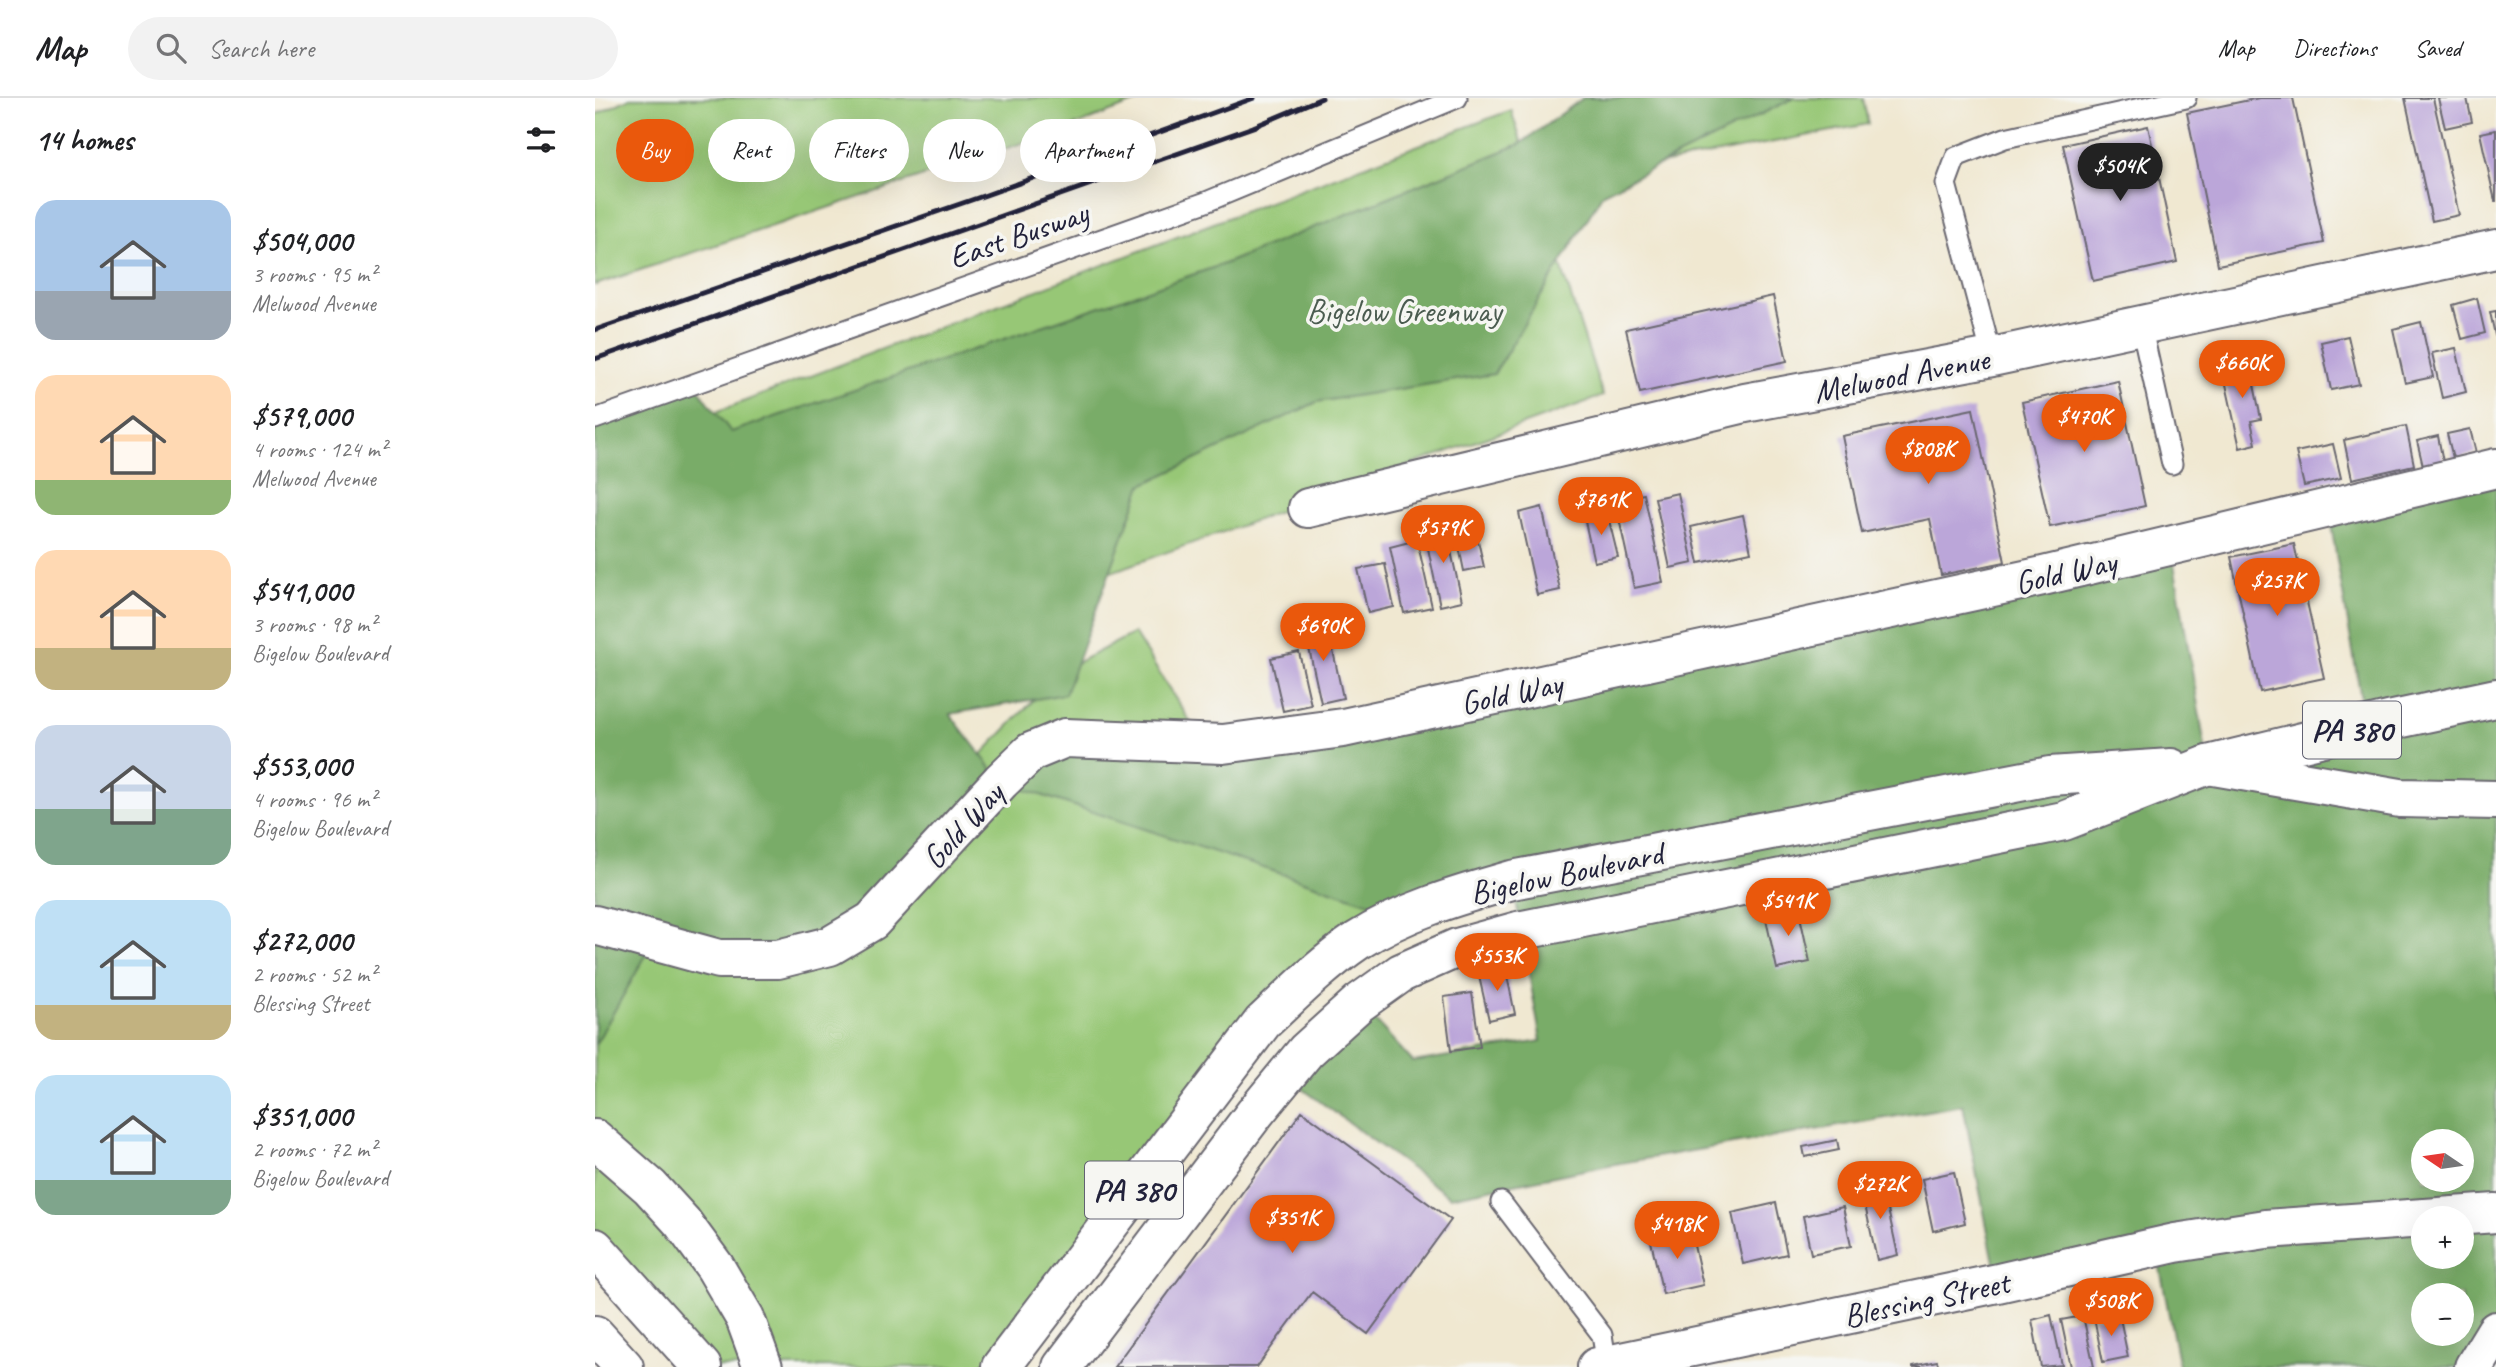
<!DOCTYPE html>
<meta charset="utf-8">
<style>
body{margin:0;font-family:Caveat,sans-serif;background:#f2f2f2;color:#202124;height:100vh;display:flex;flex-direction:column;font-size:26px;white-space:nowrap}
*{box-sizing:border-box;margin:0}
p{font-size:23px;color:#757577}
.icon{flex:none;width:38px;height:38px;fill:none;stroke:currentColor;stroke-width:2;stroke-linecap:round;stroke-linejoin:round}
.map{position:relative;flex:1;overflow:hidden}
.drawer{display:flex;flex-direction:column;background:#fff;width:595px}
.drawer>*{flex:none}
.hud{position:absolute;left:21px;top:21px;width:665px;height:63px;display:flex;gap:14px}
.needle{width:46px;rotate:283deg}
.fabs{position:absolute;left:1816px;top:1031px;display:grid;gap:14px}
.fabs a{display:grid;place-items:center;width:63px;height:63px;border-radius:50%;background:#fff;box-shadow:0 7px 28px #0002;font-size:35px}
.price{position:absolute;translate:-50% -60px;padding:0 16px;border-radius:24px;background:#ea580c;color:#fff;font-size:23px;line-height:46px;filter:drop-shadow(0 2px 4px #0008)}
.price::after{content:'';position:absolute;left:50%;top:42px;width:21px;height:16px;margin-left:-10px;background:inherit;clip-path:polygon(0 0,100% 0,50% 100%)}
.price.active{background:#222;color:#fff}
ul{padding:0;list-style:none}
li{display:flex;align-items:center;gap:21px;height:175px;padding:0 35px}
li span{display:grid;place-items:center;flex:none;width:196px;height:140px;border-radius:21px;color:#555}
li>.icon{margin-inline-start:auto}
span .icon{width:84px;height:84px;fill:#fffc;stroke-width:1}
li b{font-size:30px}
h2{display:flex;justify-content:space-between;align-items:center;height:84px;padding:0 35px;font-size:30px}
.tag{padding:0 24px;border-radius:32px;background:#fff;box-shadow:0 7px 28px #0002;font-size:24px;line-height:63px}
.tag.active{background:#ea580c;color:#fff}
header{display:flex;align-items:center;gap:42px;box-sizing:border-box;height:98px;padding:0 35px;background:#fff;border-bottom:2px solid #e0e0e0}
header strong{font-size:33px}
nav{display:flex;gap:38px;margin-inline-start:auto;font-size:24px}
.search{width:490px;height:63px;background:#f2f2f2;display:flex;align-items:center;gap:18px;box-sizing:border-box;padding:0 24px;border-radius:38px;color:#757577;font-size:26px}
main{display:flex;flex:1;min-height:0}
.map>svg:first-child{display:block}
.green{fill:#97c776;stroke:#5c7458;stroke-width:2}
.forest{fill:#79ac67;stroke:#4e6751;stroke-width:2;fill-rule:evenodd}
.building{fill:#bba6d9}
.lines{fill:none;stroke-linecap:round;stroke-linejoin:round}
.service-casing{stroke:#6a6770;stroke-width:23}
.minor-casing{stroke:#6a6770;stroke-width:42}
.secondary-casing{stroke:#6a6770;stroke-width:42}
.primary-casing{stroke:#6a6770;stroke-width:42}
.service{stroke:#fff;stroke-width:19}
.minor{stroke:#fff;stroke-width:38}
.secondary{stroke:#fff;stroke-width:38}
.primary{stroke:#fff;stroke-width:38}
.rail{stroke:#22223b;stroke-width:5}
.labels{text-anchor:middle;stroke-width:7;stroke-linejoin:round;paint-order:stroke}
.shield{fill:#f6f6f2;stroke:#626272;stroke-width:2}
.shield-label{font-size:32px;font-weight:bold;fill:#22223b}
.street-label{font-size:33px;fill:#22223b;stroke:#f6f6f2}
.park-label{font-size:33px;fill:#4b5c50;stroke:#f6f6f2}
</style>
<header>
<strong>Map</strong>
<div class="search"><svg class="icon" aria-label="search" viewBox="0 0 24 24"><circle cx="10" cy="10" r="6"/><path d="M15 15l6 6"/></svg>Search here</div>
<nav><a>Map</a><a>Directions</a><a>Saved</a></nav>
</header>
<main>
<section class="drawer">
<h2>14 homes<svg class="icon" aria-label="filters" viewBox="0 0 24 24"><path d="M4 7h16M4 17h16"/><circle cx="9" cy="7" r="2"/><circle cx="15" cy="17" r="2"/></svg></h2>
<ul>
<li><span style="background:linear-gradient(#a9c7e8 65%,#9aa5b1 0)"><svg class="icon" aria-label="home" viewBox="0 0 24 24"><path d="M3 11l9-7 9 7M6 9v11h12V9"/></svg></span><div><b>$504,000</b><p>3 rooms · 95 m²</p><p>Melwood Avenue</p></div></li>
<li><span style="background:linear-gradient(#ffd9b3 75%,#8fb573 0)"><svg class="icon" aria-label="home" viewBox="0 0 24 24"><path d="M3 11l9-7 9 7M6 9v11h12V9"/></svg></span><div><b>$579,000</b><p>4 rooms · 124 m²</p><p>Melwood Avenue</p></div></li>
<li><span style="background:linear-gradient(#ffd9b3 70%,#c2b280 0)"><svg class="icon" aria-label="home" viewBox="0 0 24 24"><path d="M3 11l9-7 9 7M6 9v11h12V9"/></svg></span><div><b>$541,000</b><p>3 rooms · 98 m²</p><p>Bigelow Boulevard</p></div></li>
<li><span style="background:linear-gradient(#c9d6e8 60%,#7fa58c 0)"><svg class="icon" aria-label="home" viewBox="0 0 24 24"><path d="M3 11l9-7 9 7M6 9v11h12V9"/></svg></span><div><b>$553,000</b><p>4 rooms · 96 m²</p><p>Bigelow Boulevard</p></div></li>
<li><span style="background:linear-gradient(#bfe0f5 75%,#c2b280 0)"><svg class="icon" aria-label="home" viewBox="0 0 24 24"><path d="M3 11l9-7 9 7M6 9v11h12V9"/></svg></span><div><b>$272,000</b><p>2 rooms · 52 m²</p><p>Blessing Street</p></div></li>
<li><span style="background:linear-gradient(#bfe0f5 75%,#7fa58c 0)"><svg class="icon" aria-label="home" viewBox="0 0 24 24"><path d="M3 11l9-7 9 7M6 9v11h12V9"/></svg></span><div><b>$351,000</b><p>2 rooms · 72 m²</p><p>Bigelow Boulevard</p></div></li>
</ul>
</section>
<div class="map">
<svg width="1901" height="1269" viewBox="0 0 1901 1269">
<rect width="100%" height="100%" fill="#f6f6f2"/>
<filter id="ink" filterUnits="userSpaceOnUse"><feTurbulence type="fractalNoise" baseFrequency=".0143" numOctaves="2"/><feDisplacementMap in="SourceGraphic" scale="14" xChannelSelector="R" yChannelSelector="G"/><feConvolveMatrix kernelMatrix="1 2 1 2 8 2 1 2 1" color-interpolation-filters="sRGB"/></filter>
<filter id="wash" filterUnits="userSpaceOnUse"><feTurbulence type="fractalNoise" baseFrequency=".00686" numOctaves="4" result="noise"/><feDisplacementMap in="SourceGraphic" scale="28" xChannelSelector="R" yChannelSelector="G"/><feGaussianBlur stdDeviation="1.57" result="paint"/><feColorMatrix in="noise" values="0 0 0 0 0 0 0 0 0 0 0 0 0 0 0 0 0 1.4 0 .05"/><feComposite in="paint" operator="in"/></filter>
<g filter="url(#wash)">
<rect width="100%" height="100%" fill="#f0e8d1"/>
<!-- green -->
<path class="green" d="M 35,0 L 552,0 L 476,29 L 0,187 L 0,17 Z
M 1072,0 L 1268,0 L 1273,26 L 1009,77 Z
M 916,12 L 1008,298 L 0,659 L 0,360 Z
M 539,535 L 606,641 L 754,798 L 812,817 L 716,879 L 441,1223 L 383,1269 L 110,1269 L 0,1143 L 0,899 L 58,845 L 226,826 L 466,573 Z"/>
<!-- forest -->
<path class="forest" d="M 988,0 L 1199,0 L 1008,95 L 899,276 L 722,304 L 547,387 L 470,596 L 355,616 L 406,683 L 436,654 L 628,646 L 1576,448 L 1613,667 L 1771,629 L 1733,410 L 1901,370 L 1901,1269 L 1584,1269 L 1561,1149 L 1403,1185 L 1368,1007 L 1014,1067 L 855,1099 L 690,978 L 764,905 L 818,964 L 946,943 L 917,782 L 812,817 L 406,684 L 235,848 L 58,845 L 0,947 L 0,321 L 99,285 L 136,334 L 626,167 L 925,46 ZM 1829,1043 L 1867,1043 L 1867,1082 L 1829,1082 ZM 1829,1120 L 1867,1120 L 1867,1158 L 1829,1158 ZM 1829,1197 L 1867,1197 L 1867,1236 L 1829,1236 Z"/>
<g id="blocks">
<!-- building -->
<path class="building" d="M 1664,0 L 1698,0 L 1729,145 L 1623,167 L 1592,15 Z
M 1810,0 L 1838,0 L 1864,117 L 1837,123 Z
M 1843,0 L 1872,0 L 1877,24 L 1850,30 Z
M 1553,28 L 1582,164 L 1498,183 L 1468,47 Z
M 1901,32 L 1901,103 L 1900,103 L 1885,35 Z
M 1178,198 L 1192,263 L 1045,295 L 1031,231 Z
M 1882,200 L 1890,235 L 1867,241 L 1858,207 Z
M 1901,213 L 1901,236 L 1900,237 L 1895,214 Z
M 1826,224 L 1838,279 L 1810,285 L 1798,231 Z
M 1753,238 L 1764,286 L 1736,292 L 1726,244 Z
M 1861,250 L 1871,294 L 1847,300 L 1837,255 Z
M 1654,262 L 1666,321 L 1656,323 L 1661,346 L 1645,350 L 1627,268 Z
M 1523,283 L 1550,408 L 1455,429 L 1427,304 Z
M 1378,311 L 1410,464 L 1346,477 L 1335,421 L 1267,435 L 1247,338 Z
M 1811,328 L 1819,367 L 1757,381 L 1749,342 Z
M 1875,331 L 1881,355 L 1858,360 L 1852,336 Z
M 1843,338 L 1848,364 L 1828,368 L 1822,343 Z
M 1738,346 L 1746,380 L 1709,388 L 1701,354 Z
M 1083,395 L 1098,465 L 1075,470 L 1060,400 Z
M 1049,396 L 1068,484 L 1039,490 L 1020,402 Z
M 947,409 L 965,492 L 942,497 L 924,415 Z
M 1012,414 L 1023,459 L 999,464 L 989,419 Z
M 1148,417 L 1156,454 L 1104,465 L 1096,429 Z
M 879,425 L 889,469 L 869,473 L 860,429 Z
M 850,426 L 867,503 L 845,508 L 829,431 Z
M 822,442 L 837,509 L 809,515 L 795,449 Z
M 1699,446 L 1729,580 L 1665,594 L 1636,459 Z
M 790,466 L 799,509 L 773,515 L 763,471 Z
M 724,519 L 730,549 L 737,548 L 748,600 L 726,605 L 708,523 Z
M 704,554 L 716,607 L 688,613 L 676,560 Z
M 1203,809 L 1215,864 L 1182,871 L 1170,817 Z
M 910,868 L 920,916 L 894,922 L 883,874 Z
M 877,895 L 885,949 L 856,953 L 849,899 Z
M 707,1013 L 856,1122 L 773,1236 L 717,1194 L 662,1269 L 519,1269 Z
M 1242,1042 L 1244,1052 L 1210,1059 L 1208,1049 Z
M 1359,1074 L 1370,1125 L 1338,1133 L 1327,1081 Z
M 1287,1084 L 1303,1157 L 1282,1162 L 1266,1089 Z
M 1181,1105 L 1192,1156 L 1148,1166 L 1137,1115 Z
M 1248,1109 L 1256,1148 L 1216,1156 L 1208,1118 Z
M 1095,1130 L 1108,1187 L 1068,1196 L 1055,1139 Z
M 1524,1215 L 1533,1259 L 1508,1264 L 1499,1220 Z
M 1456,1217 L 1467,1267 L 1446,1269 L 1437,1222 Z
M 1488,1218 L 1499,1269 L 1476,1269 L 1466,1222 Z
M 1342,1263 L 1344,1269 L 1318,1269 L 1318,1268 Z"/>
</g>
</g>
<g filter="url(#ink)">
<use href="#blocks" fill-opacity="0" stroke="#6a6770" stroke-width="2"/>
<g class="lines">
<defs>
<path id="service" d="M 1546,227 L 1577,366
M 1397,259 L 1351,86 L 1361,59 L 1410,40 L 1591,0
M 0,321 L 611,104 L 862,0
M 906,1104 L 1007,1237 L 1012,1267"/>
<path id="minor" d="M 713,410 L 1150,305 L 1397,259 L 1901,151
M 0,827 L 124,861 L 183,861 L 235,848 L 277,823 L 406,683 L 436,654 L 470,640 L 628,646 L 748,630 L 1448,478 L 1901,370
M 1830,1120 L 1901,1115
M 1002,1269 L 1403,1185 L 1580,1145 L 1671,1131 L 1829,1120
M 1879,1269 L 1901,1233"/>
<path id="secondary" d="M 1613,667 L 1805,700 L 1901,702"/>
<path id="primary" d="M 0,1041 L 55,1089 L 87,1124 L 120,1169 L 150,1220 L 168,1269
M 0,1150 L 107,1269
M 0,1237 L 29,1269
M 406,1269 L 668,924 C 698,896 728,866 762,843 C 809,813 864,797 917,782 L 1455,678 L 1576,670
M 467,1269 L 660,1015 L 711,953 L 764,905 L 806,875 L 862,850 L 923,833 L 1469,723 L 1613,667 L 1798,622 L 1901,600"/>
</defs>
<!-- service casing -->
<use href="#service" class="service-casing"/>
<!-- minor casing -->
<use href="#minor" class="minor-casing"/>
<!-- secondary casing -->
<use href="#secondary" class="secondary-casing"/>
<!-- primary casing -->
<use href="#primary" class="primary-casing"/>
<!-- service -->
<use href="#service" class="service"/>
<!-- minor -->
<use href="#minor" class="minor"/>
<!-- secondary -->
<use href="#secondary" class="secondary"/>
<!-- primary -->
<use href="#primary" class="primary"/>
<!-- rail -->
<path class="rail" d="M 0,232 L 391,97 L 659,0
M 0,261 L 658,29 L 727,0"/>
</g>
</g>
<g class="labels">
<!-- shield labels -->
<g class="shield">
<rect x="1708" y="603.5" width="98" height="57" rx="5"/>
<rect x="490" y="1063.5" width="98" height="57" rx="5"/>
</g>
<g class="shield-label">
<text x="1757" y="643">PA 380</text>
<text x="539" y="1103">PA 380</text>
</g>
<!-- street labels -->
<g class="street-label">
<text transform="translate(423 136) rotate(-19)" y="12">East Busway</text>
<text transform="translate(1306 276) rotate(-11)" y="12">Melwood Avenue</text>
<text transform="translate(1470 473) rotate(-13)" y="12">Gold Way</text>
<text transform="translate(916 594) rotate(-12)" y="12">Gold Way</text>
<text transform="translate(367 727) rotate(-48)" y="12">Gold Way</text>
<text transform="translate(971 774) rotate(-12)" y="12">Bigelow Boulevard</text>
<text transform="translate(1331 1200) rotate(-12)" y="12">Blessing Street</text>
</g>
<!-- park labels -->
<g class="park-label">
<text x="809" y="224">Bigelow Greenway</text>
</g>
</g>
</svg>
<div class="fabs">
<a><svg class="needle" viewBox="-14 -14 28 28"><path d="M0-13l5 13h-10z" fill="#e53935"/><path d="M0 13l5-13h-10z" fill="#757577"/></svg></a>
<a>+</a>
<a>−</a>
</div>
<b class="price active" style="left:1525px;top:105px">$504K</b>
<b class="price" style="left:1647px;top:302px">$660K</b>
<b class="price" style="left:1489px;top:356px">$470K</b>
<b class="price" style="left:1333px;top:388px">$808K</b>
<b class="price" style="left:1006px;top:439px">$761K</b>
<b class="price" style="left:848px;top:467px">$579K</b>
<b class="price" style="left:1682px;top:520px">$257K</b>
<b class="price" style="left:728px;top:565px">$690K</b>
<b class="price" style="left:1193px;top:840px">$541K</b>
<b class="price" style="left:902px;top:895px">$553K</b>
<b class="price" style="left:1285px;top:1123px">$272K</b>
<b class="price" style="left:697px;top:1157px">$351K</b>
<b class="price" style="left:1082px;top:1163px">$418K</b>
<b class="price" style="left:1516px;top:1240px">$508K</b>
<div class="hud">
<a class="tag active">Buy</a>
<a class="tag">Rent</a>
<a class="tag">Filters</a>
<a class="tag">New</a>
<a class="tag">Apartment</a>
</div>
</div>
</main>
